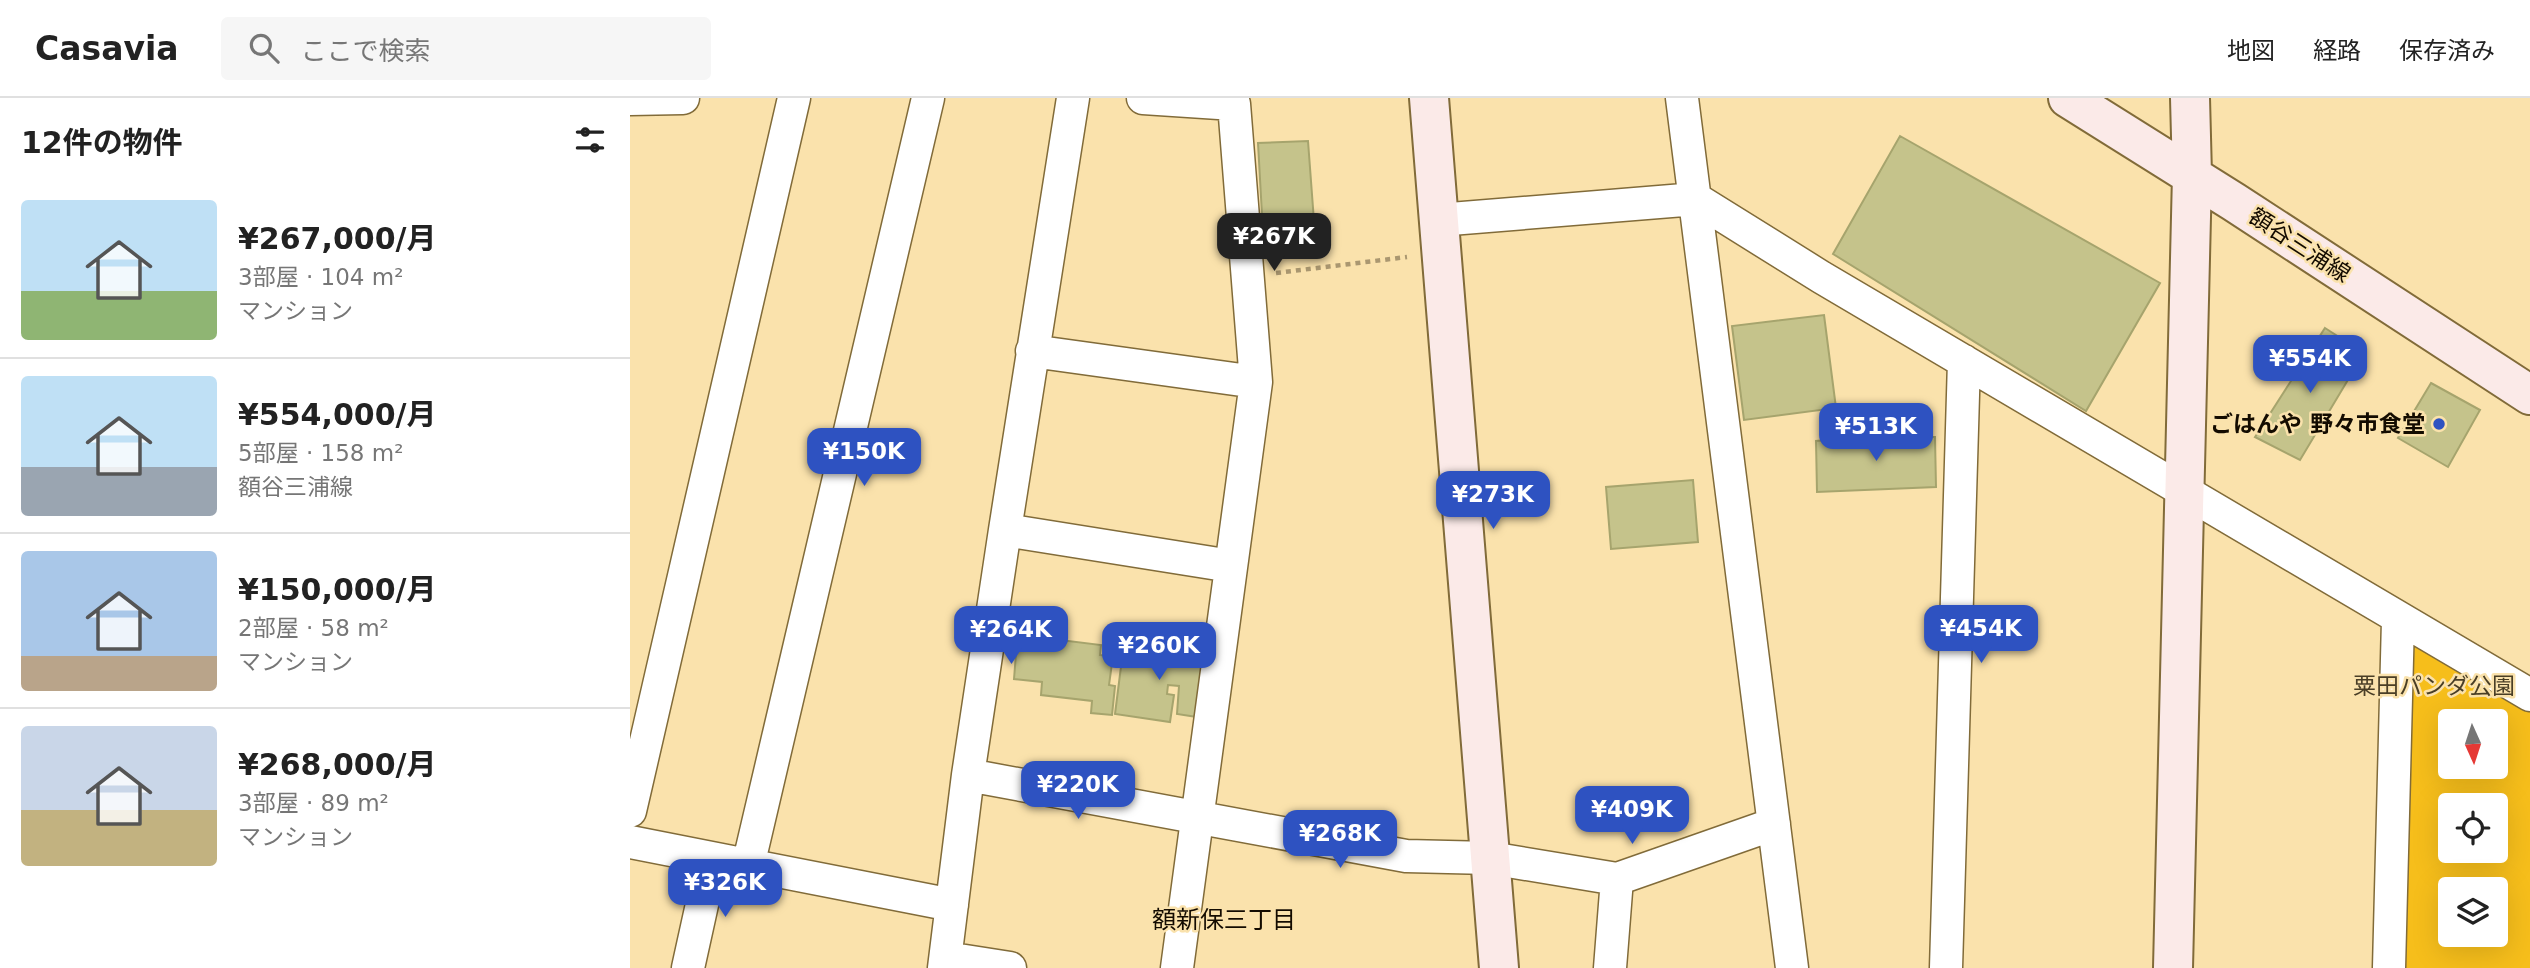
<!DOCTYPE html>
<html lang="ja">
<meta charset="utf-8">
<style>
body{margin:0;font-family:"DejaVu Sans","Noto Sans JP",sans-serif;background:#f6f6f6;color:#222;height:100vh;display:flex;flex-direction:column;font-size:26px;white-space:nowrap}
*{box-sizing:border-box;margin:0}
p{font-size:23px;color:#767676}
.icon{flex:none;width:38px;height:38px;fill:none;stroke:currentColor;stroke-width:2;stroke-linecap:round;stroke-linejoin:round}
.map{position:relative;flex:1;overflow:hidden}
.drawer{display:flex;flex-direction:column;background:#fff;width:630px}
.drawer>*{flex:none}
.needle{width:46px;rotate:177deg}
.buttons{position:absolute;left:1808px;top:611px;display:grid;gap:14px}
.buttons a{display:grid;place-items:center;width:70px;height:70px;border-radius:7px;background:#fff;box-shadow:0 7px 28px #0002;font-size:35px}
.price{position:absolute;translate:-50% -60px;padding:0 16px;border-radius:14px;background:#2e52c1;color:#fff;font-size:23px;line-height:46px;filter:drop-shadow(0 2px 4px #0008)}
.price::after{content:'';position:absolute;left:50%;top:42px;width:21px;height:16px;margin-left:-10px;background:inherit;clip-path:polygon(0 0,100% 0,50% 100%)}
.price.current{background:#222;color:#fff}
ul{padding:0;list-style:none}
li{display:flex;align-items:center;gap:21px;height:175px;padding:0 21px}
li+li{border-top:2px solid #e0e0e0}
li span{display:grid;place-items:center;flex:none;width:196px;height:140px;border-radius:7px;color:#555}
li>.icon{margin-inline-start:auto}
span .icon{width:84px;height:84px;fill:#fffc;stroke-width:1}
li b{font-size:30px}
h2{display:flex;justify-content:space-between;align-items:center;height:84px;padding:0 21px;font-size:30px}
header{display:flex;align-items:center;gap:42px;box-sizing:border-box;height:98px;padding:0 35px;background:#fff;border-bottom:2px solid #e0e0e0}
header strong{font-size:33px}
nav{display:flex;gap:38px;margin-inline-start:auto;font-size:24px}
.search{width:490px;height:63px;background:#f6f6f6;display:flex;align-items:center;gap:18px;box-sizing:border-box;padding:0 24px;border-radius:7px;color:#767676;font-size:26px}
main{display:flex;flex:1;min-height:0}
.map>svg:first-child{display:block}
.green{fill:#f6be1b;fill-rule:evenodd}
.building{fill:#c5c38b;stroke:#a6a46d;stroke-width:2}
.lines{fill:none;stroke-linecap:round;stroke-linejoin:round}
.street-casing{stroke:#816b39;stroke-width:35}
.secondary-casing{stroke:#816b39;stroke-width:42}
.path{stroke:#aa9770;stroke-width:4.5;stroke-dasharray:5 5;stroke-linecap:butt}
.street{stroke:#fff;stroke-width:32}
.secondary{stroke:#fbeae8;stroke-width:38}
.poi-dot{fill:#2e52c1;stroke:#fae2ac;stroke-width:2.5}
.labels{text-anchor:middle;stroke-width:5;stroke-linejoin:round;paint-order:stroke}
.street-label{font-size:23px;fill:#130b00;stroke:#fae2ac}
.poi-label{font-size:23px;font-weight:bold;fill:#130b00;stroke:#fae2ac;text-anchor:end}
.park-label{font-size:23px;fill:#493e26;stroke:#fae2ac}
.neighbourhood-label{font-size:24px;fill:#130b00;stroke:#fae2ac}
</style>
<header>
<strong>Casavia</strong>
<div class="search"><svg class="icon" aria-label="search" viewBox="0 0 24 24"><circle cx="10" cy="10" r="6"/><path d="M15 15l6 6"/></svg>ここで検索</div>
<nav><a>地図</a><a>経路</a><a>保存済み</a></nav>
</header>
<main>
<section class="drawer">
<h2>12件の物件<svg class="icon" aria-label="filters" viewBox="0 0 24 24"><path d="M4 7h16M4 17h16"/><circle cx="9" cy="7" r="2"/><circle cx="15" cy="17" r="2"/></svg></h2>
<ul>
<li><span style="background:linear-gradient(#bfe0f5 65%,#8fb573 0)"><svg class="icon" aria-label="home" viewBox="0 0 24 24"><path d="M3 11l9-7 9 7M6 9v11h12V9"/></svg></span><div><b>¥267,000/月</b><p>3部屋 · 104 m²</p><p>マンション</p></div></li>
<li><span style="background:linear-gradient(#bfe0f5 65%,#9aa5b1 0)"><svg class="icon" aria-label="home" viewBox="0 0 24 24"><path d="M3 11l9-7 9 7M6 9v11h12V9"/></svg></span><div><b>¥554,000/月</b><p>5部屋 · 158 m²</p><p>額谷三浦線</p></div></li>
<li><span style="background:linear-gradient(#a9c7e8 75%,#b9a48a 0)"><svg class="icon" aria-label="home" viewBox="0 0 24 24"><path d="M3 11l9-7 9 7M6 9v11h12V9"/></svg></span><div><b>¥150,000/月</b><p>2部屋 · 58 m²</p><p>マンション</p></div></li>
<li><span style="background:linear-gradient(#c9d6e8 60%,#c2b280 0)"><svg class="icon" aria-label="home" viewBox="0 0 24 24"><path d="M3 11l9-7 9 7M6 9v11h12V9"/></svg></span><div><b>¥268,000/月</b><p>3部屋 · 89 m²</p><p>マンション</p></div></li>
</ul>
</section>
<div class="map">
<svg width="1900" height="870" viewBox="0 0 1900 870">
<rect width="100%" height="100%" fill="#fae2ac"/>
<!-- green -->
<path class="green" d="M 1768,522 L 1900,597 L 1900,870 L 1759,870 ZM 1820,623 L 1866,623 L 1866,668 L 1820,668 ZM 1820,707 L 1866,707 L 1866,752 L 1820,752 ZM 1820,791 L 1866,791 L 1866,836 L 1820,836 Z"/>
<!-- building -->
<path class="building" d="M 1270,38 L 1530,185 L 1456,313 L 1203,156 Z
M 678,43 L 686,150 L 634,153 L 628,45 Z
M 1194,217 L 1206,310 L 1114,322 L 1102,228 Z
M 1695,230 L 1734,255 L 1670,362 L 1625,339 Z
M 1801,285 L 1850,312 L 1818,369 L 1768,340 Z
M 1292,336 L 1292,339 L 1305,339 L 1306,389 L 1187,394 L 1186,343 L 1198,342 L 1198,340 L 1259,341 L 1258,337 Z
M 1063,382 L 1068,444 L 981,451 L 976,389 Z
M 406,539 L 471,547 L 470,557 L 483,558 L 479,587 L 485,588 L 482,617 L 461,615 L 462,603 L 411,597 L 412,584 L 384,581 L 387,543 L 405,545 Z
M 494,545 L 575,556 L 567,619 L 547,616 L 549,588 L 538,587 L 537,596 L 544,597 L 540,624 L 485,616 Z"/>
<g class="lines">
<defs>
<path id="street" d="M 513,0 L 604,6 L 626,284 L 547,870
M 1052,0 L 1162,870
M 0,1 L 53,0
M 808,122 L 1066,101 L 1191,179 L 1900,597
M 402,253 L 626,284
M 375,432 L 443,0
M 338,677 L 776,758 L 860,760 L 987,781 L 1144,726
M 0,713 L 164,0
M 0,744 L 322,807
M 118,768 L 298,0
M 316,860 L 380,870
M 58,870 L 82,761
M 314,870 L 338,677 L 375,432 L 601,468
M 980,870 L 987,781
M 1316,870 L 1334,263
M 1759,870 L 1768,522"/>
<path id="secondary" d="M 799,0 L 869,870
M 1438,0 L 1604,104 L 1900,297
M 1543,870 L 1562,77 L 1560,0"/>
</defs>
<!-- street casing -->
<use href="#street" class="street-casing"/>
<!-- secondary casing -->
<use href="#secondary" class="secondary-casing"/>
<!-- path -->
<path class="path" d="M 646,175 L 777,159"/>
<!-- street -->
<use href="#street" class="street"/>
<!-- secondary -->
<use href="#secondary" class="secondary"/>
</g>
<!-- markers -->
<circle class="poi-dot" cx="1809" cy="326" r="7"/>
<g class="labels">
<!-- street labels -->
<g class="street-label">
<text transform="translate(1670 147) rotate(33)" y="8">額谷三浦線</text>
</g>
<!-- poi labels -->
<g class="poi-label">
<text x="1795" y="334">ごはんや 野々市食堂</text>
</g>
<!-- park labels -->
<g class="park-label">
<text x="1804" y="596">粟田パンダ公園</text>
</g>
<!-- neighbourhood labels -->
<g class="neighbourhood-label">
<text x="594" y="830">額新保三丁目</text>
</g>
</g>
</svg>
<div class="buttons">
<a><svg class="needle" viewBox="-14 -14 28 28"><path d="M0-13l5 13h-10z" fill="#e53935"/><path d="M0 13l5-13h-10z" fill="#767676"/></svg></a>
<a><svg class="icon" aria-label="locate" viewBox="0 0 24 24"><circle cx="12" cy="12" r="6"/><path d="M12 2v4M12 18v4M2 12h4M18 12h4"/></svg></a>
<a><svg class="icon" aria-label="layers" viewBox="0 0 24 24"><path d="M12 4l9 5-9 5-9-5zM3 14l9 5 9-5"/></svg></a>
</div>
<b class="price current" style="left:644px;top:175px">¥267K</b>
<b class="price" style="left:1680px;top:297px">¥554K</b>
<b class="price" style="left:1246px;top:365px">¥513K</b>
<b class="price" style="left:234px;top:390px">¥150K</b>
<b class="price" style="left:863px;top:433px">¥273K</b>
<b class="price" style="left:1351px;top:567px">¥454K</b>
<b class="price" style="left:381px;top:568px">¥264K</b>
<b class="price" style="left:529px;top:584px">¥260K</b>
<b class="price" style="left:448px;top:723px">¥220K</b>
<b class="price" style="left:1002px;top:748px">¥409K</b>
<b class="price" style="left:710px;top:772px">¥268K</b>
<b class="price" style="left:95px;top:821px">¥326K</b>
</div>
</main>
